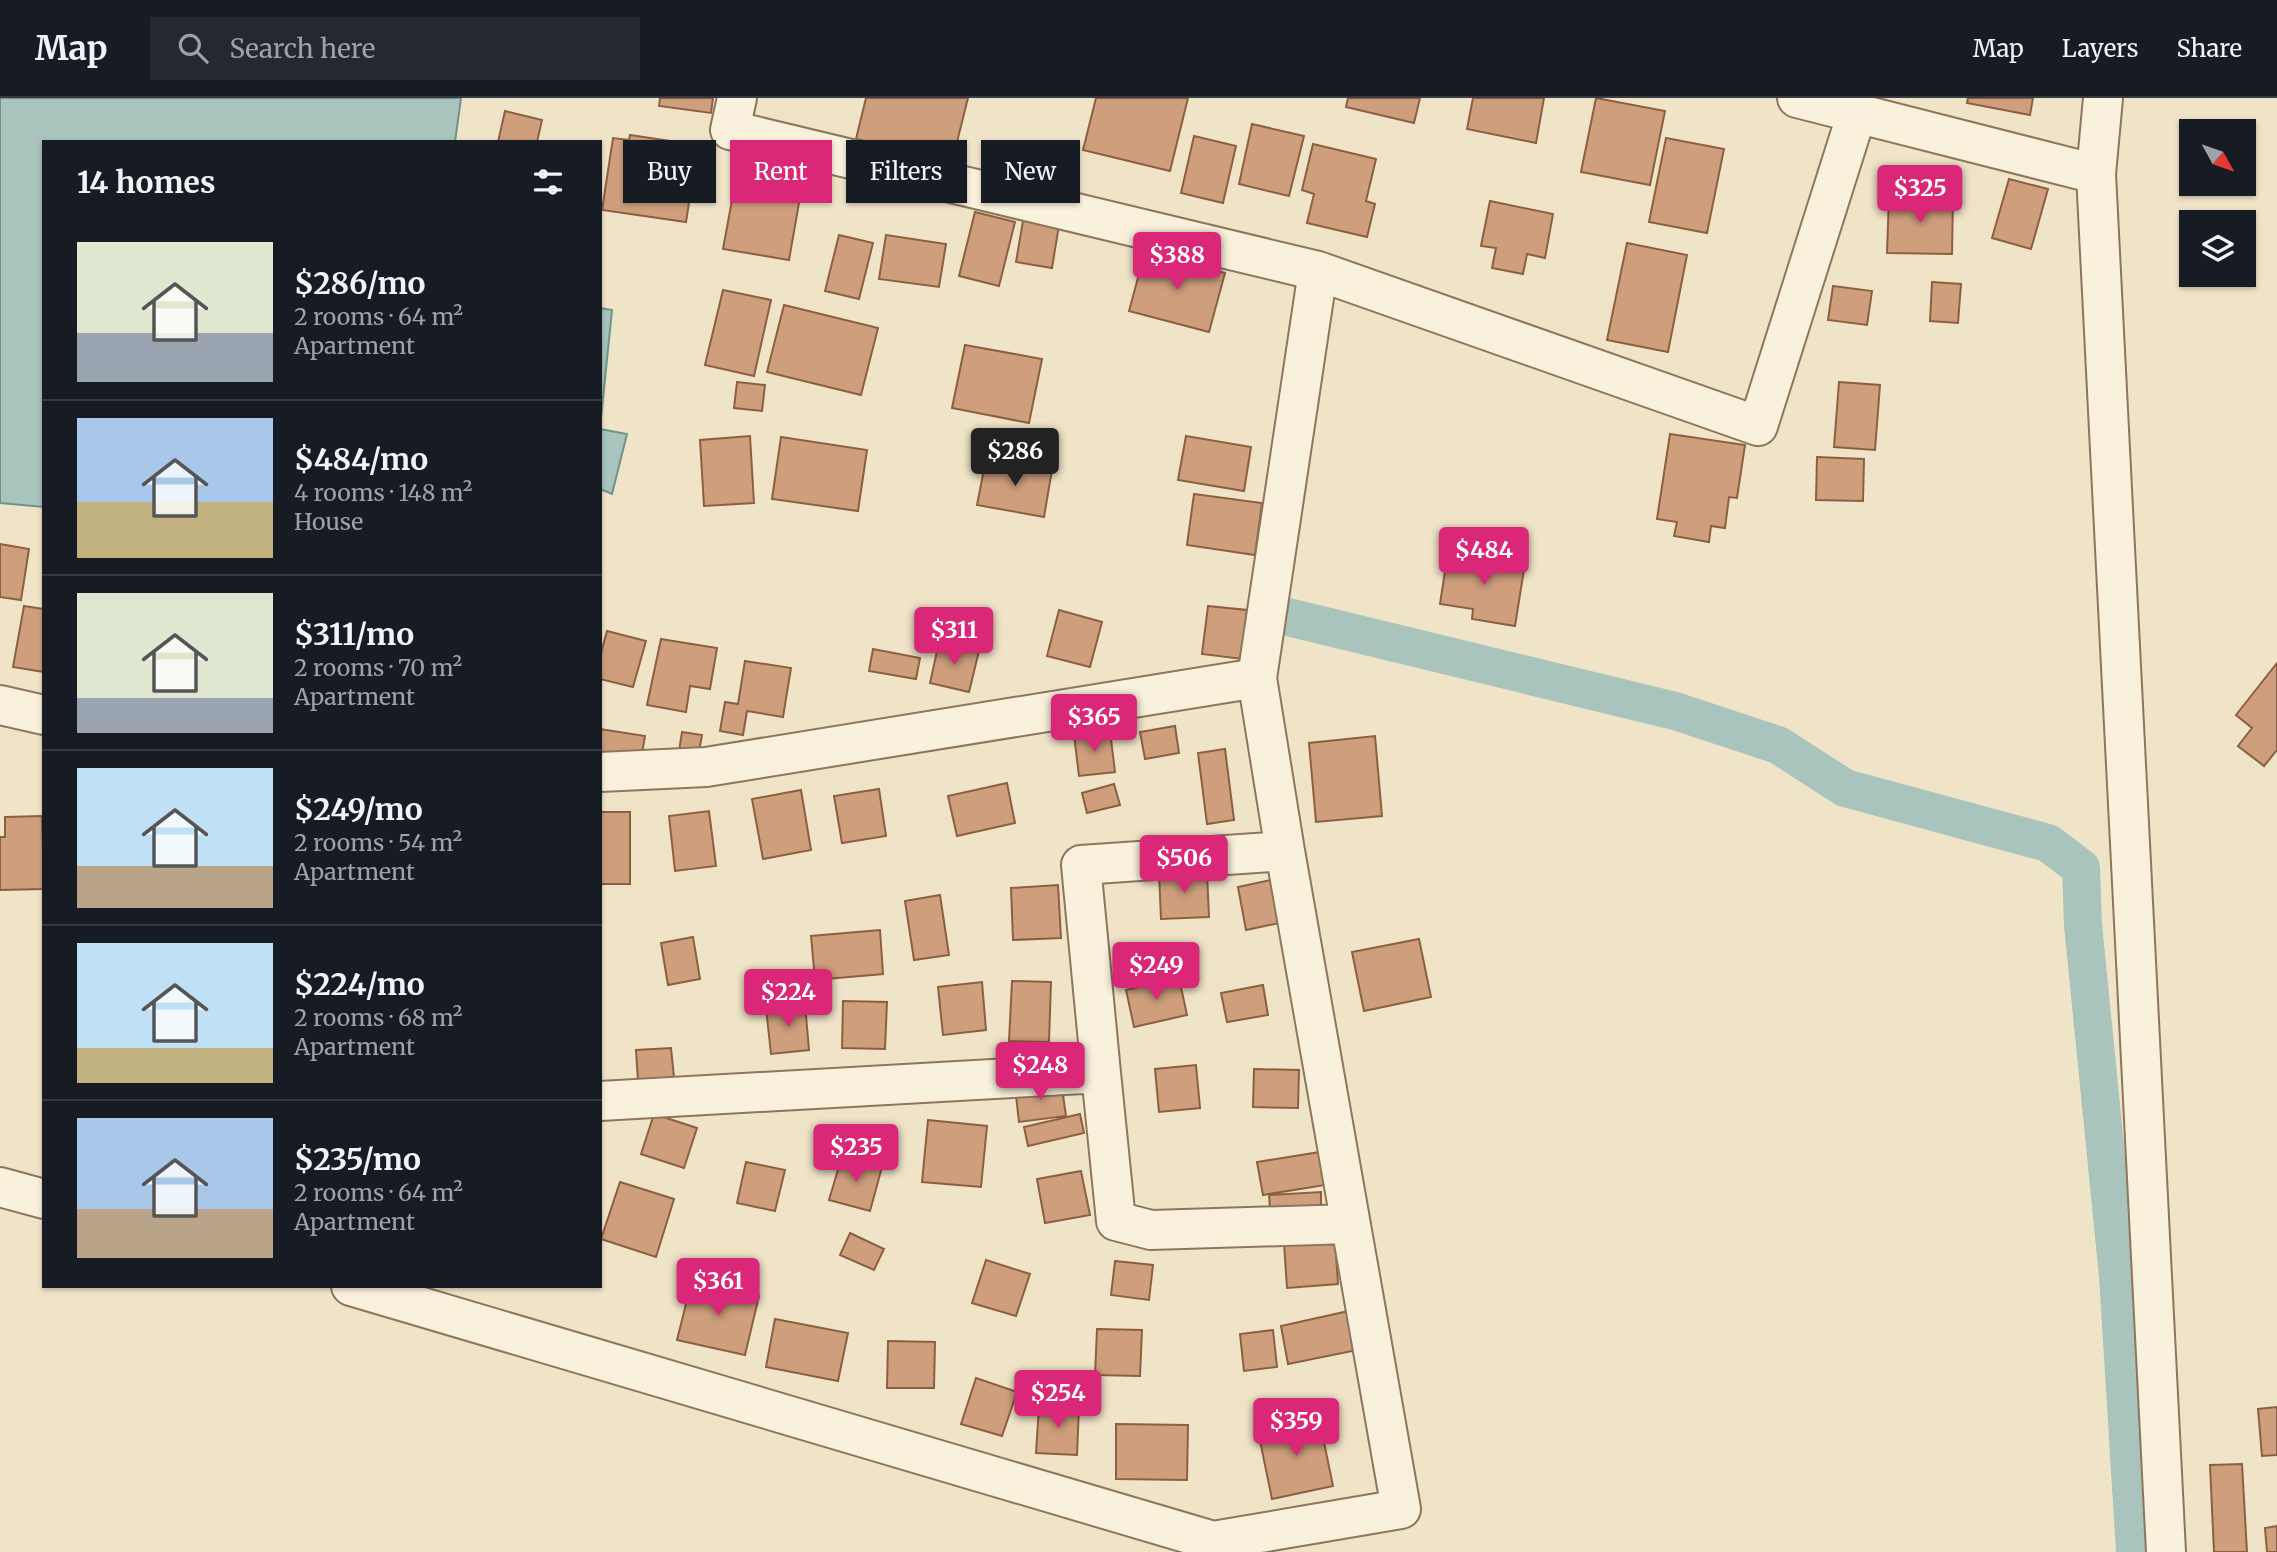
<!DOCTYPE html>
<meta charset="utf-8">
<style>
body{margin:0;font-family:Merriweather,serif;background:#242831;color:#f1f3f6;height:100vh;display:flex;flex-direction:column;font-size:26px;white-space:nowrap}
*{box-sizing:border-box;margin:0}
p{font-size:23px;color:#9ea1a6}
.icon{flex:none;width:38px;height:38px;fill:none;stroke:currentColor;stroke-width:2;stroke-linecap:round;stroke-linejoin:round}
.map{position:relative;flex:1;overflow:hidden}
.drawer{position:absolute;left:42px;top:42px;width:560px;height:1148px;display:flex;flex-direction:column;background:#171b24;border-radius:0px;box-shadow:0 2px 5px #0004}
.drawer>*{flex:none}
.top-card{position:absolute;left:623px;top:42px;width:665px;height:63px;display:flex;gap:14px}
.needle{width:46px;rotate:130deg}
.controls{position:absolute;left:2179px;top:21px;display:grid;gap:14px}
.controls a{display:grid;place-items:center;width:77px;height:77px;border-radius:0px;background:#171b24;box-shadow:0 2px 5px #0004;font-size:35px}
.price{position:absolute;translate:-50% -60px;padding:0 16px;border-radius:7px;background:#db2777;color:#fff;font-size:23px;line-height:46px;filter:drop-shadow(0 2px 4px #0008)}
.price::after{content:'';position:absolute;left:50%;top:42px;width:21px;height:16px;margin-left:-10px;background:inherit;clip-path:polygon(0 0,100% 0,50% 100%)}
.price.on{background:#222;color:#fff}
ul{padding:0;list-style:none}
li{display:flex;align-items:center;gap:21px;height:175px;padding:0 35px}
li+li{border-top:2px solid #363941}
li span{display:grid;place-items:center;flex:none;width:196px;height:140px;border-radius:0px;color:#555}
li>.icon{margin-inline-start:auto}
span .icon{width:84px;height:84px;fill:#fffc;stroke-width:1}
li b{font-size:30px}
h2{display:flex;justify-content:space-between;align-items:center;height:84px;padding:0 35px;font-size:30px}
.pill{padding:0 24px;border-radius:0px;background:#171b24;box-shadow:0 2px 5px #0004;font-size:24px;line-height:63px}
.pill.on{background:#db2777;color:#fff}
header{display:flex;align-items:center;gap:42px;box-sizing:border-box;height:98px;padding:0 35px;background:#171b24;border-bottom:2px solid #363941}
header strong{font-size:33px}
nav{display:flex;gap:38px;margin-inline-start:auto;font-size:24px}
.search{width:490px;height:63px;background:#242831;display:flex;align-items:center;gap:18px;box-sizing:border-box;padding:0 24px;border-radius:0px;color:#9ea1a6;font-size:26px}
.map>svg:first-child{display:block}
.water{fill:#a9c4bc;stroke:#6f938a;stroke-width:2}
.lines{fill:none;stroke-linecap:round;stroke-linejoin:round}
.canal{stroke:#a9c4bc;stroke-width:38}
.building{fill:#cf9f7d;stroke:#8d5f41;stroke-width:2}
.minor-casing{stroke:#8d765c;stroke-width:42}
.minor{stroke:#faf1dc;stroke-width:38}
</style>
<header>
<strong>Map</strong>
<div class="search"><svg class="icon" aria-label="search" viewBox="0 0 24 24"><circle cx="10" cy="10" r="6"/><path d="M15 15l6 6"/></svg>Search here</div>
<nav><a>Map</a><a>Layers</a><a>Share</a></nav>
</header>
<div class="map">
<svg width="2277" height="1454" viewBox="0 0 2277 1454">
<rect width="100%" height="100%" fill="#f0e4c8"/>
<!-- water -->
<path class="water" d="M 0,0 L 461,0 L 455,44 L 44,44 L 44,409 L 0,405 Z
M 600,210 L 612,212 L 600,330 Z
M 600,331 L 627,336 L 612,396 L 600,391 Z"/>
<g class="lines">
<!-- canal -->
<path class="canal" d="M 1288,519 L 1675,613 L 1778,647 L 1845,690 L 2048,745 L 2081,770 L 2083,827 L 2118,1178 L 2135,1454"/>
</g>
<!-- building -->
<path class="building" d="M 660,0 L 713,0 L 711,15 L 659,8 Z
M 866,0 L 968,0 L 952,64 L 856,41 Z
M 1096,0 L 1188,0 L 1170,73 L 1083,52 Z
M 1348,0 L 1420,0 L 1414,25 L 1346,9 Z
M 1473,0 L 1544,0 L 1536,45 L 1467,31 Z
M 1596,0 L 1665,13 L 1650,87 L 1581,74 Z
M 1968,0 L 2033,0 L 2030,17 L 1967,5 Z
M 505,13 L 542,22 L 537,44 L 498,44 Z
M 1252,26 L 1304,38 L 1289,98 L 1239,86 Z
M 630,37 L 698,47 L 686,124 L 602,112 L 613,40 L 629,42 Z
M 1194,38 L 1236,48 L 1223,105 L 1181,95 Z
M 1666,40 L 1724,51 L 1707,135 L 1649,124 Z
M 1313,46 L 1376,61 L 1366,103 L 1375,106 L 1367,139 L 1307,125 L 1314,96 L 1302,92 Z
M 741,53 L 806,65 L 789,162 L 723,151 Z
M 2009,81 L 2048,91 L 2031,151 L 1992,140 Z
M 1889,98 L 1953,100 L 1952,156 L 1887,155 Z
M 1490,103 L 1553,116 L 1545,160 L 1527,156 L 1523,176 L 1492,170 L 1496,150 L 1481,148 Z
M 975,114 L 1015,124 L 999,188 L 959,178 Z
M 1024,117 L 1060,121 L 1052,170 L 1016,164 Z
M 839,137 L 873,145 L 859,201 L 825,193 Z
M 886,137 L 946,146 L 939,189 L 879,181 Z
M 1627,145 L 1687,157 L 1668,254 L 1607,242 Z
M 1145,154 L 1225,175 L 1209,234 L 1129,213 Z
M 1932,184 L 1961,186 L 1958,225 L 1930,223 Z
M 1833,188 L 1872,193 L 1867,227 L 1828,222 Z
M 723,192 L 771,202 L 754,278 L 705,267 Z
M 784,207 L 878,230 L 861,297 L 767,274 Z
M 965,247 L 1042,261 L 1029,325 L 952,310 Z
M 737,284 L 765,287 L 762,313 L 734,310 Z
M 1839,284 L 1880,287 L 1875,352 L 1834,349 Z
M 1670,336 L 1745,347 L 1737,400 L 1729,399 L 1725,430 L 1711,428 L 1709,444 L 1674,438 L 1677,424 L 1657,421 Z
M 750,338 L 754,405 L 704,408 L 700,342 Z
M 1186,338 L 1251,349 L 1244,393 L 1178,382 Z
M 781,339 L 867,352 L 858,413 L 772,401 Z
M 1817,359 L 1864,361 L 1863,403 L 1816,402 Z
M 986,361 L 1052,372 L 1044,419 L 977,407 Z
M 1194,396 L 1262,405 L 1255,457 L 1187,447 Z
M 0,446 L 29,451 L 21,502 L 0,499 Z
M 1448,454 L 1525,465 L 1515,528 L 1472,521 L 1473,511 L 1440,506 Z
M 24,508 L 44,511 L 44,574 L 13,569 Z
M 1208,508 L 1247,512 L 1242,561 L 1202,556 Z
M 1059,512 L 1102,524 L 1090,569 L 1047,558 Z
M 607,533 L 646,543 L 633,589 L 600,581 L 600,559 Z
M 661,541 L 717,550 L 710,591 L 690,588 L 686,614 L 647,607 Z
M 939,544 L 979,553 L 969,594 L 930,585 Z
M 873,551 L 920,560 L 916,581 L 869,573 Z
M 745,563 L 791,570 L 783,619 L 747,613 L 743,637 L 720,633 L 725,604 L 738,606 Z
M 2277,565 L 2277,652 L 2264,668 L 2238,648 L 2252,630 L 2236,617 Z
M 1175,628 L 1179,655 L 1145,661 L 1140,634 Z
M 600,631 L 645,638 L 638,678 L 600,672 Z
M 1110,633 L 1115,674 L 1079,678 L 1074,637 Z
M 682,634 L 702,637 L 695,675 L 676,672 Z
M 1375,638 L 1382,718 L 1316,724 L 1309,645 Z
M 1225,651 L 1234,722 L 1207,726 L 1198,655 Z
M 1007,685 L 1015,725 L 957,738 L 948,698 Z
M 1114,686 L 1120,707 L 1087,715 L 1082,695 Z
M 879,691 L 886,738 L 842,745 L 834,698 Z
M 801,692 L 811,752 L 763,761 L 752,701 Z
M 709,713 L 716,768 L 675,773 L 669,718 Z
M 600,714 L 630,714 L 630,786 L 600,786 Z
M 42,718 L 44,791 L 0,792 L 0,739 L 5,739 L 5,719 Z
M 1207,774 L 1209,819 L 1161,821 L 1159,775 Z
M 1275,781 L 1284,824 L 1246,832 L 1238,789 Z
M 1058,787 L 1061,840 L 1013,842 L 1011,790 Z
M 940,797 L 949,857 L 914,862 L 905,803 Z
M 880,832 L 883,876 L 815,882 L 811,838 Z
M 693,839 L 700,881 L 668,887 L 661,845 Z
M 1419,841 L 1431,899 L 1364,913 L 1352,854 Z
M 1179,880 L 1187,917 L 1134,929 L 1126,892 Z
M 1012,883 L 1051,884 L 1049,944 L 1009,943 Z
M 982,884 L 986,932 L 943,937 L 938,889 Z
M 1263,887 L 1268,917 L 1227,924 L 1221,895 Z
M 843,903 L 887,904 L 885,951 L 842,950 Z
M 805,906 L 809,952 L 771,956 L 766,910 Z
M 671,950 L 674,979 L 638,983 L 636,952 Z
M 1196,967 L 1200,1010 L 1159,1014 L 1155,971 Z
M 1254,971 L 1299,972 L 1298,1010 L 1253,1009 Z
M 1061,983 L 1066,1018 L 1019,1024 L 1015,989 Z
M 654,1016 L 697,1030 L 684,1070 L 641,1056 Z
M 1080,1016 L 1084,1035 L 1028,1048 L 1024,1029 Z
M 928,1022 L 987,1028 L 981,1089 L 922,1084 Z
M 1320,1054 L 1325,1087 L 1263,1097 L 1257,1064 Z
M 842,1058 L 882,1069 L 870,1113 L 829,1102 Z
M 746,1064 L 785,1072 L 775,1113 L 737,1105 Z
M 1081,1073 L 1090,1117 L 1045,1125 L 1037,1081 Z
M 620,1084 L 674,1101 L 656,1159 L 601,1141 Z
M 1321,1094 L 1321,1109 L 1270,1111 L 1269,1097 Z
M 850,1135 L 884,1151 L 874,1172 L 840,1157 Z
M 1335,1141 L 1338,1186 L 1287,1190 L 1284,1145 Z
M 986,1162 L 1030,1176 L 1016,1218 L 972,1205 Z
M 1115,1163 L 1153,1167 L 1149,1202 L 1111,1197 Z
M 692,1182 L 759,1198 L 745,1257 L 677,1242 Z
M 1353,1212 L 1362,1251 L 1288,1266 L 1281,1228 Z
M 775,1221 L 848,1235 L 838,1283 L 766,1269 Z
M 1097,1231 L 1142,1232 L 1140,1278 L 1095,1277 Z
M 1273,1232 L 1277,1269 L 1244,1273 L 1240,1236 Z
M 888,1243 L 935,1244 L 934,1290 L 887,1290 Z
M 976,1280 L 1017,1294 L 1002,1338 L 961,1326 Z
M 1039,1308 L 1079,1309 L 1077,1357 L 1036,1355 Z
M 2277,1309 L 2277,1357 L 2262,1358 L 2258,1311 Z
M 1319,1320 L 1333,1388 L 1272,1401 L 1258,1333 Z
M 1116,1326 L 1188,1327 L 1187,1382 L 1116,1381 Z
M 2242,1366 L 2247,1454 L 2214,1454 L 2210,1367 Z
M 2277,1428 L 2277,1454 L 2267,1454 L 2265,1430 Z"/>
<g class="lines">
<defs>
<path id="minor" d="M 1797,0 L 2096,76 L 2166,1454
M 2096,76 L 2103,0
M 1318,173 L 1758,328 L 1857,15
M 0,607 L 44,617
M 600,674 L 706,669 L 1257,580 L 1318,173 L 730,32 L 737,0
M 1101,975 L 1116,1123 L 1151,1132 L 1350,1126
M 600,1003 L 1101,975 L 1081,767 L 1285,753 L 1257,580
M 0,1089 L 44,1101
M 351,1188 L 1213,1443 L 1401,1411 L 1285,753"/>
</defs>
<!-- minor casing -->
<use href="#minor" class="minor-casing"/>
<!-- minor -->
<use href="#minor" class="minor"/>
</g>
</svg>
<div class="controls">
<a><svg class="needle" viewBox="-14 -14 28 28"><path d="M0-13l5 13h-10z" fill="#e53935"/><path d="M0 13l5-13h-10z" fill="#9ea1a6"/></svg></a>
<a><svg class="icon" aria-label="layers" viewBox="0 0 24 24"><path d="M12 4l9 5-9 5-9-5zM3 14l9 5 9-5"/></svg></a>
</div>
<b class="price" style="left:1920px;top:127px">$325</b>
<b class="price" style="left:1177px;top:194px">$388</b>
<b class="price on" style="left:1015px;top:390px">$286</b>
<b class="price" style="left:1484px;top:489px">$484</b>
<b class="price" style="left:954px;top:569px">$311</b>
<b class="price" style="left:1094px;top:656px">$365</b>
<b class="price" style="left:1184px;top:797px">$506</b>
<b class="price" style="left:1156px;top:904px">$249</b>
<b class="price" style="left:788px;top:931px">$224</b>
<b class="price" style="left:1040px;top:1004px">$248</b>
<b class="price" style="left:856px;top:1086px">$235</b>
<b class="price" style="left:718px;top:1220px">$361</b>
<b class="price" style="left:1058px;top:1332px">$254</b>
<b class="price" style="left:1296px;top:1360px">$359</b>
<div class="top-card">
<a class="pill">Buy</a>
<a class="pill on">Rent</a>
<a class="pill">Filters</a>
<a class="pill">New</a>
</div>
<section class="drawer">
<h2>14 homes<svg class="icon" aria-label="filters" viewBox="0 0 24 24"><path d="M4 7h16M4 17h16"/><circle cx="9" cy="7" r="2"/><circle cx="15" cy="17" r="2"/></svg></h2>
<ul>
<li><span style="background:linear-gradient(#dfe7d0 65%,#9aa5b1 0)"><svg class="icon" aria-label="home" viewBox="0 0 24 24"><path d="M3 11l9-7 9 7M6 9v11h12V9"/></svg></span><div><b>$286/mo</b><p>2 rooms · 64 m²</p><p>Apartment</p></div></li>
<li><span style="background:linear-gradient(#a9c7e8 60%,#c2b280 0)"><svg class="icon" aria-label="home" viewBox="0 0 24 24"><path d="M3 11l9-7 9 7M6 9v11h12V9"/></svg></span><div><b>$484/mo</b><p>4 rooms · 148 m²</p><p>House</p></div></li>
<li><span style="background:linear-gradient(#dfe7d0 75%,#9aa5b1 0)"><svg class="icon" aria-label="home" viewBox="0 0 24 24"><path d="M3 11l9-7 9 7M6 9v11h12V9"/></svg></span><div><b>$311/mo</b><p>2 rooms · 70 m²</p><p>Apartment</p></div></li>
<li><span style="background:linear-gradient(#bfe0f5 70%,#b9a48a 0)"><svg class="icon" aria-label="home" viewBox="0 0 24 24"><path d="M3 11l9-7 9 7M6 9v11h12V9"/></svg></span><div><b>$249/mo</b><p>2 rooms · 54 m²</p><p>Apartment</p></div></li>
<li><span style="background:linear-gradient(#bfe0f5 75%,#c2b280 0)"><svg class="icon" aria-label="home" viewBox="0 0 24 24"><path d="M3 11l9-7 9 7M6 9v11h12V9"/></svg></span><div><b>$224/mo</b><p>2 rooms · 68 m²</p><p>Apartment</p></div></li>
<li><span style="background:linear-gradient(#a9c7e8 65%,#b9a48a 0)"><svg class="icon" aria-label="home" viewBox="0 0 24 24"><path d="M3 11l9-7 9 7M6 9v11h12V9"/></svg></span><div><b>$235/mo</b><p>2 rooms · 64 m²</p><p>Apartment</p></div></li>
</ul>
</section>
</div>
